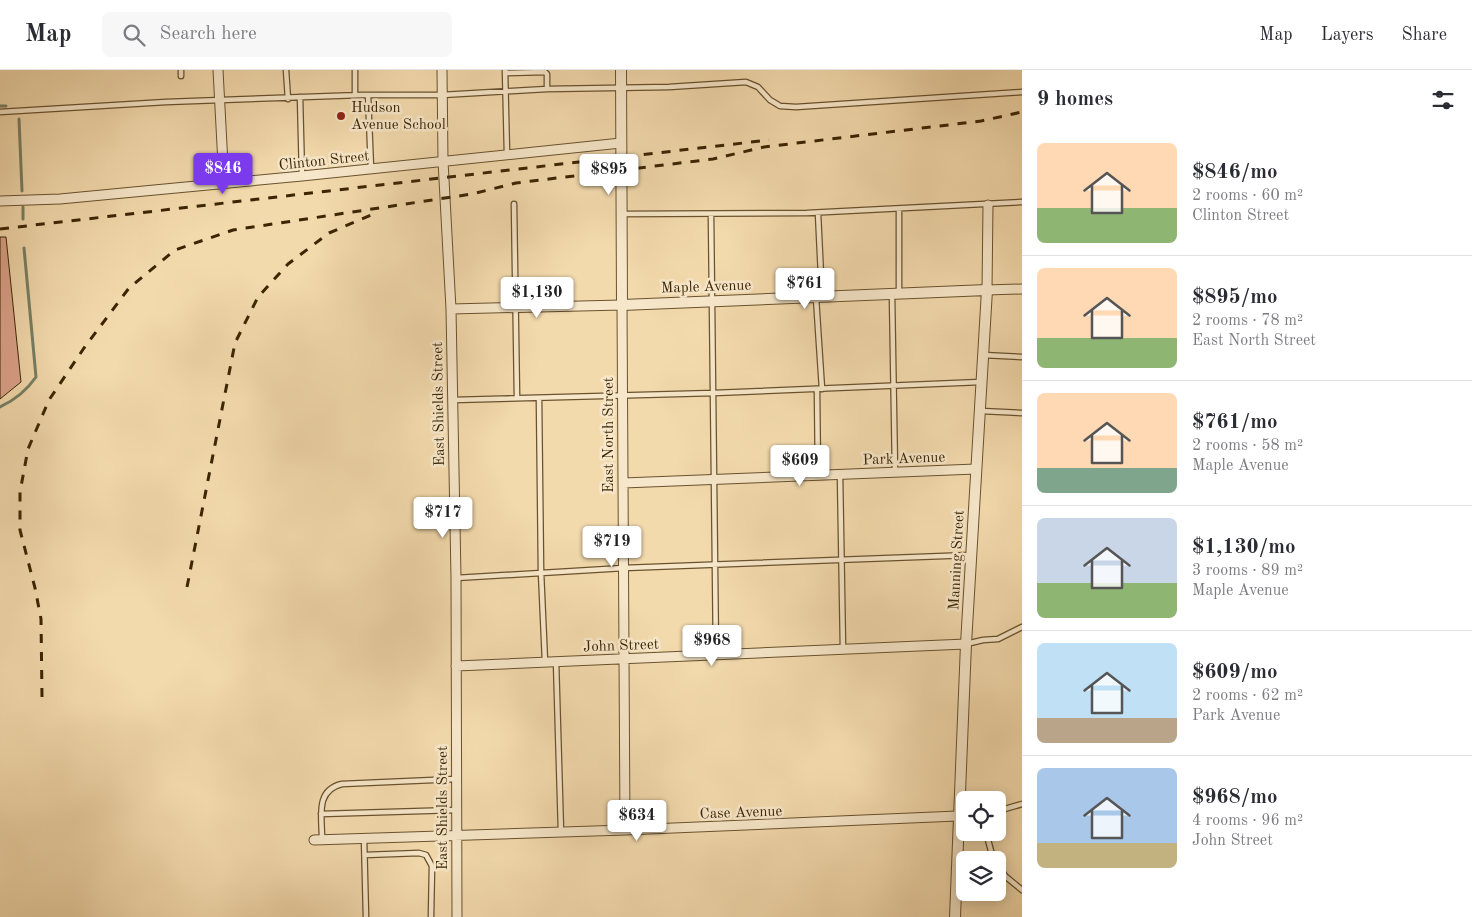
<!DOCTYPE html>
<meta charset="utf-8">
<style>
body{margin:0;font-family:"Old Standard TT",serif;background:#f7f7f7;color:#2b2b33;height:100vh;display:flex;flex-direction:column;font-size:19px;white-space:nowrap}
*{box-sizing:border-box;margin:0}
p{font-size:16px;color:#7c7c81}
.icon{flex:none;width:28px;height:28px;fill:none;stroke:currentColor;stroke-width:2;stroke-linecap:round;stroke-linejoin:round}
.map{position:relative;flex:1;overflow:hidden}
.panel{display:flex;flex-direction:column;background:#fff;width:450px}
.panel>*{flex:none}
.fabs{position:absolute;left:956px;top:721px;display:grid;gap:10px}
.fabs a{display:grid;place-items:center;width:50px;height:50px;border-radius:8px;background:#fff;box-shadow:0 2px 12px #0003;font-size:25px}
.price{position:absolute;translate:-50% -42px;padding:0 11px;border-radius:5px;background:#fff;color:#222;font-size:16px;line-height:32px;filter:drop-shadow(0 1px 2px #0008)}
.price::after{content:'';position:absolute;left:50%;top:30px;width:15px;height:11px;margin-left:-8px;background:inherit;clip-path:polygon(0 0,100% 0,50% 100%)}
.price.active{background:#7c3aed;color:#fff}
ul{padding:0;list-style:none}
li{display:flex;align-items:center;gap:15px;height:125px;padding:0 15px}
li+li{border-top:1px solid #e1e1e2}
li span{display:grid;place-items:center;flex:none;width:140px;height:100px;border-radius:8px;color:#555}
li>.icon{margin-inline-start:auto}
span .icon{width:60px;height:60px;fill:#fffc;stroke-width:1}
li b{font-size:21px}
h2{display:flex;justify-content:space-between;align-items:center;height:60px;padding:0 15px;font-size:21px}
header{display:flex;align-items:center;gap:30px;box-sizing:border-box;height:70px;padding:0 25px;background:#fff;border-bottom:1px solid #e1e1e2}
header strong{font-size:24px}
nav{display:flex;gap:28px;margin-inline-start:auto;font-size:18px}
.search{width:350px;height:45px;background:#f7f7f7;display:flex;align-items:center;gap:12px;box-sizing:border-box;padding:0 18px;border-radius:8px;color:#7c7c81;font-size:19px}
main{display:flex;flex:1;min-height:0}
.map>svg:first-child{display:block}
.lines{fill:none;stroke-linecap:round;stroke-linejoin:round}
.stream{stroke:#767f64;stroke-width:3}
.building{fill:#dda38c;stroke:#3b2503}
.service-casing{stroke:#69522e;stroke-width:7}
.minor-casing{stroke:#69522e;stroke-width:11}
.tertiary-casing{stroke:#69522e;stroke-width:12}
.service{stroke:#f7e7ca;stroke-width:4.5}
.minor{stroke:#f7e7ca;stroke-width:9}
.tertiary{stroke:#f7e7ca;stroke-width:10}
.rail{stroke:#3b2503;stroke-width:3;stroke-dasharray:9 9;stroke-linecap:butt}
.poi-dot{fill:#8f2418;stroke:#f7e7ca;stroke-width:2}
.labels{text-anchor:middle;stroke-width:5;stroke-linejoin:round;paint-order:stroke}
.poi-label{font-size:15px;fill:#3b2503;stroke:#f7e7ca;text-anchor:start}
.street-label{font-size:15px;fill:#3b2503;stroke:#f7e7ca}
</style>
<header>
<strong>Map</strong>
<div class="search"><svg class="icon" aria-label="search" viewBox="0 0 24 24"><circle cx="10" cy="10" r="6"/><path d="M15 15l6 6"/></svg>Search here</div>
<nav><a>Map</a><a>Layers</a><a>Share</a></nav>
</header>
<main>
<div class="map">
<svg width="1022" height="847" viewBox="0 0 1022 847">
<rect width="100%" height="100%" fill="#f3daad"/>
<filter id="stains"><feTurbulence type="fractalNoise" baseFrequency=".004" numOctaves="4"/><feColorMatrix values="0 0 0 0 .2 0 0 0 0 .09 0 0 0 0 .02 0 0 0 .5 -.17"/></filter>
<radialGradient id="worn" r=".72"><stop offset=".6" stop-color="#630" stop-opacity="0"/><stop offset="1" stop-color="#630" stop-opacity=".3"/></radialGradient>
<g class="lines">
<!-- stream -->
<path class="stream" d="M 0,36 L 6,36
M 19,49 L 22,121
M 23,149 L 23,137
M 0,337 C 15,330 27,320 36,307 L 24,178"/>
</g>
<!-- building -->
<path class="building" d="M 0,167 L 6,167 L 21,312 L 0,329 Z"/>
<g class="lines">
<defs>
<path id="service" d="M 181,0 L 181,6
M 286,0 L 288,29
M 355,0 L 355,25
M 505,0 L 507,84
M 505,3 L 545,2 L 547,4 L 547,19
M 368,25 L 371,98
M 300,27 L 302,106
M 0,42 L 166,32 L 361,25 L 442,25 L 547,19 L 669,17 L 746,12 L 758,17 L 770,30 L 780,36 L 796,37 L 1022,22
M 514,134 L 517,328
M 818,143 L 822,227
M 622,144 L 807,143 L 1022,132
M 711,144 L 716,585
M 899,223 L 899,140
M 892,225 L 895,402
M 816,228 L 822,319
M 983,285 L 1022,287
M 817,319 L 818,405
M 539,328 L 541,502 L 545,592
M 453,330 L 714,323 L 981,312
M 981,341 L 1022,343
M 840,404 L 843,579
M 456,508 L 624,498 L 971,485
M 966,574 L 983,570 L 998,569 L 1022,557
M 556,591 L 561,762
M 998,741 L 1022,734
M 321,744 L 456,740
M 986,762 L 991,781 L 996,790
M 364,768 L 366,847
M 322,769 C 322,747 315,720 342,714 L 456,709
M 365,785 L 419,783 L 426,785 L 432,796 L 431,847
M 998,794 L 1005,806 L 1022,820"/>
<path id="minor" d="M 218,0 L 224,113
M 442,0 L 443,91 L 451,239 L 456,508 L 457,847
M 0,131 L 60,129 L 302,106 L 621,73
M 988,135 L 987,220 L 1022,219
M 451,239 L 622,235 L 625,760
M 623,413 L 976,399
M 456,596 L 966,574
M 314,770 L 625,760 L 958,746"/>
<path id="tertiary" d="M 621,0 L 622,235 L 987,220 L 966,574 L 955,847"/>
</defs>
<!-- service casing -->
<use href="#service" class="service-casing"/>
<!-- minor casing -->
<use href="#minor" class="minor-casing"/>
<!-- tertiary casing -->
<use href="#tertiary" class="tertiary-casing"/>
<!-- service -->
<use href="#service" class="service"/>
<!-- minor -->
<use href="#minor" class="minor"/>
<!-- tertiary -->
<use href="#tertiary" class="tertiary"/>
<!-- rail -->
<path class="rail" d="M 0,159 L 769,70
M 187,517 L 235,273 L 258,227 L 288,194 L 329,163 L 376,143
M 42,627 L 41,549 L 35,518 L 20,460 L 20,422 L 28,379 L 49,330 L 84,278 L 129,218 L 175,180 L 233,160 L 472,124 L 516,113 L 713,89 L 764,77 L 981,51 L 1022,42"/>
</g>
<!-- markers -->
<circle class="poi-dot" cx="341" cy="46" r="5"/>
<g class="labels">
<!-- poi labels -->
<g class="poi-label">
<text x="351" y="42">Hudson<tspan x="351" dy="17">Avenue School</tspan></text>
</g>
<!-- street labels -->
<g class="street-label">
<text transform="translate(324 90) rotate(-6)" y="5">Clinton Street</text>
<text transform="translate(706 216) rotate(-2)" y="5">Maple Avenue</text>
<text transform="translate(438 334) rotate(-91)" y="5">East Shields Street</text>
<text transform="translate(608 365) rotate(-90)" y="5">East North Street</text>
<text transform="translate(904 388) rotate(-2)" y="5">Park Avenue</text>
<text transform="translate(956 490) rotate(-87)" y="5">Manning Street</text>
<text transform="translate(621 575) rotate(-2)" y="5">John Street</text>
<text transform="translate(442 738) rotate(-90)" y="5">East Shields Street</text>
<text transform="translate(741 742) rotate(-2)" y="5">Case Avenue</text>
</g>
</g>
<rect width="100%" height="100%" filter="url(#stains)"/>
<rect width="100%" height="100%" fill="url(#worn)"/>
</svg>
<div class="fabs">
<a><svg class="icon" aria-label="locate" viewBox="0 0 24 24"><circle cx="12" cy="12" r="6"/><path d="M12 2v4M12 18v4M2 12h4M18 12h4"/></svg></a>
<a><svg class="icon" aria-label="layers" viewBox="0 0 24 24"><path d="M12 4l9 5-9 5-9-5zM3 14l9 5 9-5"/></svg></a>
</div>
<b class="price active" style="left:223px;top:125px">$846</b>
<b class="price" style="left:609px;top:126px">$895</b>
<b class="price" style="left:805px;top:240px">$761</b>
<b class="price" style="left:537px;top:249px">$1,130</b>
<b class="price" style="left:800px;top:417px">$609</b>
<b class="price" style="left:443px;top:469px">$717</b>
<b class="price" style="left:612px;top:498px">$719</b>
<b class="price" style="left:712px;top:597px">$968</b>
<b class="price" style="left:637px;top:772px">$634</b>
</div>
<section class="panel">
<h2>9 homes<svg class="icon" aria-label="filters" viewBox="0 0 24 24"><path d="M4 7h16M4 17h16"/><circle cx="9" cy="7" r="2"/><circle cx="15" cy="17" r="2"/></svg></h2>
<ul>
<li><span style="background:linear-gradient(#ffd9b3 65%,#8fb573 0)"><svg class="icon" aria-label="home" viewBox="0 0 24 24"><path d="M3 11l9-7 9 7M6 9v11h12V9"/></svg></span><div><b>$846/mo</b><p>2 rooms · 60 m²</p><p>Clinton Street</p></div></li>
<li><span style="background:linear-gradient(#ffd9b3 70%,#8fb573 0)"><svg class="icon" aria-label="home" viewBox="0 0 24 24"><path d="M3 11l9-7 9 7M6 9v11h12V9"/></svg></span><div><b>$895/mo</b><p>2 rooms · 78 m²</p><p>East North Street</p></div></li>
<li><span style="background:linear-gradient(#ffd9b3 75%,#7fa58c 0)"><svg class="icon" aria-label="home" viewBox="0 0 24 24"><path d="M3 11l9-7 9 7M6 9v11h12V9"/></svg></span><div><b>$761/mo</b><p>2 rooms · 58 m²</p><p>Maple Avenue</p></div></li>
<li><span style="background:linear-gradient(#c9d6e8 65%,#8fb573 0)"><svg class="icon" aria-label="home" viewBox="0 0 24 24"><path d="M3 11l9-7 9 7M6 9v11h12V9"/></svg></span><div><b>$1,130/mo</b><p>3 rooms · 89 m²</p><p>Maple Avenue</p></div></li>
<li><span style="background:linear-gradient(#bfe0f5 75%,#b9a48a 0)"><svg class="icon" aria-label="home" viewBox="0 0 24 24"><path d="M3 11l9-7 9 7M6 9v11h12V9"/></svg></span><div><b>$609/mo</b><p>2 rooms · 62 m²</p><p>Park Avenue</p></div></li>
<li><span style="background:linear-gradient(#a9c7e8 75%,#c2b280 0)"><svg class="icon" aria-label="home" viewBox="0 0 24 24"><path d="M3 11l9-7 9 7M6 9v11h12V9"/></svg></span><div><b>$968/mo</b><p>4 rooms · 96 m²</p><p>John Street</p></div></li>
</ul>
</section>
</main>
